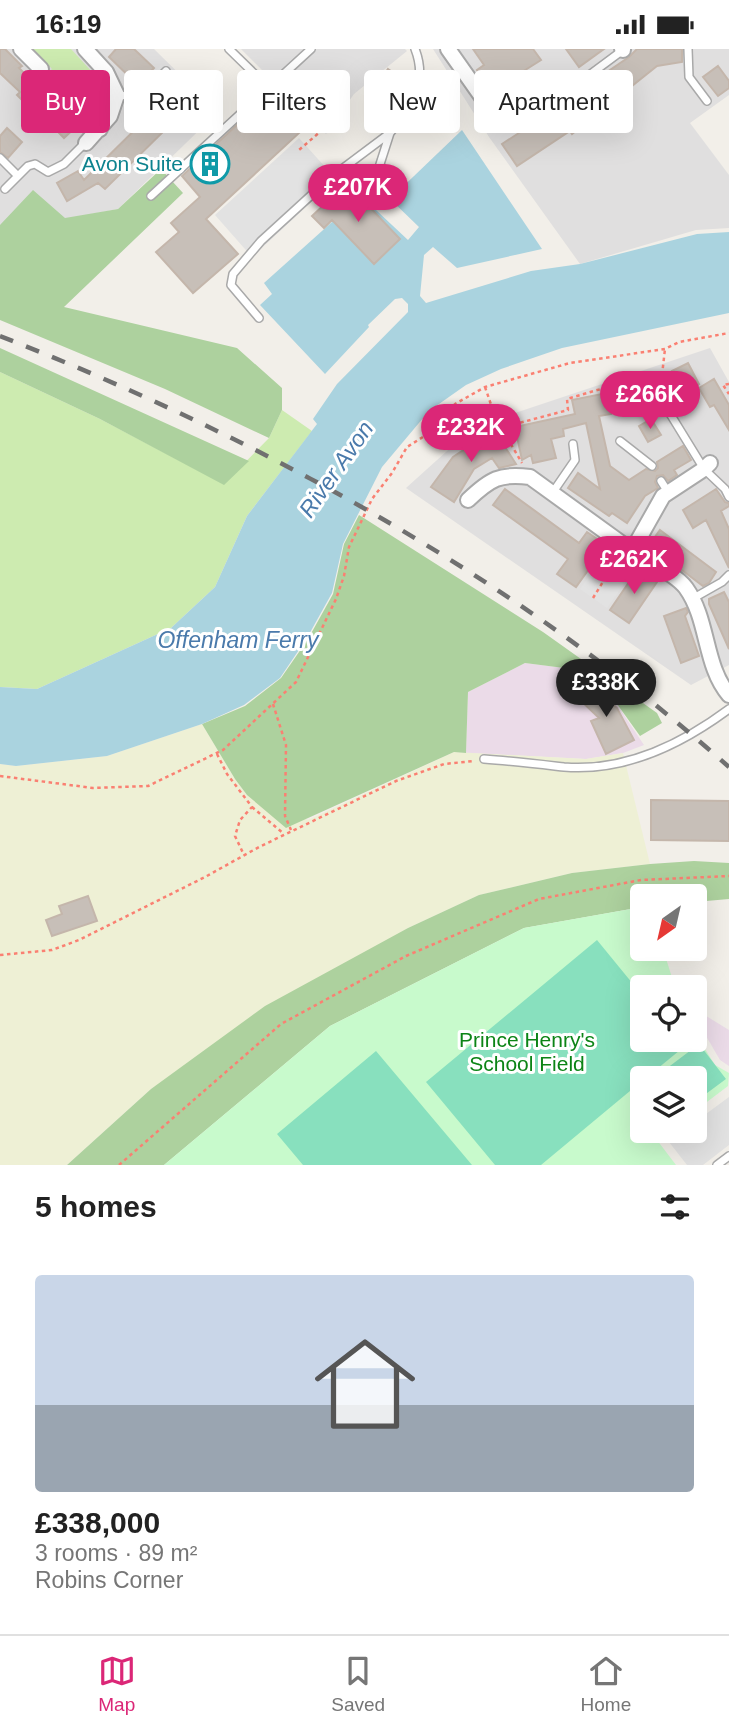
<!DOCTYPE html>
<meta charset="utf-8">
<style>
body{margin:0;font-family:Helvetica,sans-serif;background:#f2f2f2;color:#222;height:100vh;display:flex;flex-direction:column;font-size:26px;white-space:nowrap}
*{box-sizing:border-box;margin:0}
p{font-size:23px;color:#767676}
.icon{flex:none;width:38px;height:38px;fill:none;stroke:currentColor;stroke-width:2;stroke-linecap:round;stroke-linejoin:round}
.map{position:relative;height:1116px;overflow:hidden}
.sheet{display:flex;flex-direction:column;background:#fff;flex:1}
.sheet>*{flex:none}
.banner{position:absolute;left:21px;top:21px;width:688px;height:63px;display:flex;gap:14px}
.needle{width:46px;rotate:214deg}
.tools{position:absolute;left:630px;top:835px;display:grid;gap:14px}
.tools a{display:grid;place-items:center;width:77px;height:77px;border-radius:7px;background:#fff;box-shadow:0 7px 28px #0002;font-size:35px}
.price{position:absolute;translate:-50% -60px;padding:0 16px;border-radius:24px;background:#db2777;color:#fff;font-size:23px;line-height:46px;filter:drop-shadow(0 2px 4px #0008)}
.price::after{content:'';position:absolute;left:50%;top:42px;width:21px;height:16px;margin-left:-10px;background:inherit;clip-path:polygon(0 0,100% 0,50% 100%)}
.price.on{background:#222;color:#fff}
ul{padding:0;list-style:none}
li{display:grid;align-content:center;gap:14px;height:371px;padding:0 35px}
li span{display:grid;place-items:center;height:217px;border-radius:7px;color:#555}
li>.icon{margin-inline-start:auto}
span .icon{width:126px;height:126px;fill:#fffc;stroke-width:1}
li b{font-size:30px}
h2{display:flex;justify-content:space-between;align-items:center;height:84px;padding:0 35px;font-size:30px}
.pill{padding:0 24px;border-radius:7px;background:#fff;box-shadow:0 7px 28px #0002;font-size:24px;line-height:63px}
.pill.on{background:#db2777;color:#fff}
.status{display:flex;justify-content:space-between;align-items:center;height:49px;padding:0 35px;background:#fff;direction:ltr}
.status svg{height:19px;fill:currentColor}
.tabs{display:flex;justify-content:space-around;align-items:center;height:98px;border-top:2px solid #e0e0e0;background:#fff;font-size:19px;color:#767676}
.tabs a{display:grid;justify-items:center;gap:4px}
.tabs .on{color:#db2777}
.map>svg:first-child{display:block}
.residential{fill:#e0dfdf}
.industrial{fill:#ebdbe8}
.farmland{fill:#eef0d5}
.grass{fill:#cdebb0}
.forest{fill:#add19e}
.park{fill:#c8facc}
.pitch{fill:#88e0be}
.parking{fill:#e2e2e2}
.water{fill:#aad3df}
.building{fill:#c7bfb8;stroke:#c4b6ab;stroke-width:2}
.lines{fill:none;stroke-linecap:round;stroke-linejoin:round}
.lane-casing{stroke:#a9a9a9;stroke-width:10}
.street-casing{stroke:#a9a9a9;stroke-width:18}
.path{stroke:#fa8072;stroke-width:2.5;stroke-dasharray:3.5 3.5;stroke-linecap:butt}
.lane{stroke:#fff;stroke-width:7}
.street{stroke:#fff;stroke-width:14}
.rail{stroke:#707070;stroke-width:4.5;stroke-dasharray:14 14;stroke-linecap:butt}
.labels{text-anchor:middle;stroke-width:6;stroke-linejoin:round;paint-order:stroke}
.culture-label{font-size:21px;fill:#0d838f;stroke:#fff;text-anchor:end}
.park-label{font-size:21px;fill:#0c8416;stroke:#fff}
.water-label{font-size:23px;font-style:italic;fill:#4a7aab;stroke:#fff}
</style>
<div class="status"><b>16:19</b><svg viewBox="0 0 49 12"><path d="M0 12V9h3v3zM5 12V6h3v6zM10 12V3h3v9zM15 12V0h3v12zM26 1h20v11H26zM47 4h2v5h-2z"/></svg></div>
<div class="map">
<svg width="729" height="1116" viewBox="0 0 729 1116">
<rect width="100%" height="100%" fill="#f2efe9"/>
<!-- residential -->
<path class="residential" d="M 0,0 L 154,0 L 218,63 L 118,160 L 65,170 L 0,176 Z
M 241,0 L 405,0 L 407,2 L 354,45 L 326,85 Z
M 433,0 L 729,0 L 729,46 L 690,74 L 729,126 L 729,179 L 696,181 L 580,215 L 489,88 Z
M 710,299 L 729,333 L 729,616 L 691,636 L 406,439 L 457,393 L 509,366 Z"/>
<!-- industrial -->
<path class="industrial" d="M 525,614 L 564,619 L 590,631 L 612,648 L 644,696 L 623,704 L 586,710 L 466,704 L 468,643 Z
M 698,962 L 729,981 L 729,1017 L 720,1011 L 695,968 Z"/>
<!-- farmland -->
<path class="farmland" d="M 202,675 L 235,730 L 247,746 L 308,771 L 454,703 L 586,710 L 623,704 L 650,815 L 572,824 L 479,846 L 408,879 L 151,1040 L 67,1116 L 0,1116 L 0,715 L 16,717 L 107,707 Z"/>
<!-- grass -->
<path class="grass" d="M 33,0 L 71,0 L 105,37 C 108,49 105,58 93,61 L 61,30 L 52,39 L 43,30 L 52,20 Z
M 0,323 L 100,370 L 224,435 L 269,389 L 282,361 L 312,382 L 247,467 L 215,538 L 171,579 L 37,640 L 0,638 Z"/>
<!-- forest -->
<path class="forest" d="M 161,120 L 183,144 L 64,258 L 237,299 L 282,339 L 282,361 L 269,389 L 165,340 L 0,271 L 0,176 L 33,141 L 65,169 L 118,160 Z
M 0,299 L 249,412 L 224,436 L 100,370 L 0,323 Z
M 359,466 L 543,583 L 657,664 L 662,674 L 640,687 L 612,648 L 590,631 L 564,619 L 525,614 L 468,643 L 466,704 L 454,703 L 286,779 L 247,746 L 235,730 L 202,675 L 245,657 L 281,629 L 308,590 L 333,545 L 344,495 Z
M 694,812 L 729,814 L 729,850 L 695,853 L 695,847 L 642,847 L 642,858 L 524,879 L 330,977 L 164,1116 L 67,1116 L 151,1040 L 265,957 L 408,879 L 479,846 L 572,824 L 650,815 Z"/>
<!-- park -->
<path class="park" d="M 642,858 L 642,900 L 663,900 L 675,938 L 642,938 L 642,990 L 695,990 L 695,984 L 715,1016 L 729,1024 L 728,1037 L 695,1062 L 695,1029 L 642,1029 L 642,1082 L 669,1082 L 657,1091 L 676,1116 L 164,1116 L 330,977 L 524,879 Z"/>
<!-- pitch -->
<path class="pitch" d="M 597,891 L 642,946 L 642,990 L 679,991 L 685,997 L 646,1029 L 642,1029 L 642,1032 L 541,1116 L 495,1116 L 426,1033 Z
M 699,995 L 726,1030 L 695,1053 L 695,1029 L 654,1029 Z
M 376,1002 L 472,1116 L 303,1116 L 277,1085 Z"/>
<!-- parking -->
<path class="parking" d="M 161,16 L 174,30 L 144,58 L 121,57 L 122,38 L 138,40 Z
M 299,89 L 336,130 L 252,208 L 215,166 Z
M 605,504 L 631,525 L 607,559 L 580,540 Z
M 729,1048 L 729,1096 L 703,1116 L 687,1116 L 669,1093 L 684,1082 L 695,1082 L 695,1073 Z"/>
<!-- water -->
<path class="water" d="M 462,81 L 542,200 L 457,219 L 433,198 L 424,206 L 420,247 L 426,254 L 531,222 L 580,215 L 697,185 L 729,183 L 729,264 L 562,299 L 501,320 L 466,336 L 429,362 L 382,418 L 343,495 L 332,544 L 307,589 L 280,629 L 244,656 L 202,675 L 107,707 L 16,717 L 0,715 L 0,638 L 37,640 L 171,579 L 215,538 L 247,467 L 317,375 L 313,370 L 337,335 L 408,263 L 408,255 L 402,249 L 395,250 L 368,276 L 369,278 L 325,325 L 260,256 L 272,245 L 264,234 L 361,147 L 408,191 L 419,178 L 390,150 Z"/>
<!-- building -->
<path class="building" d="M 0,0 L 5,0 L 22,17 L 19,19 L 60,60 L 62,58 L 79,75 L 64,89 L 39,63 L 36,65 L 17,46 L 20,43 L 0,24 Z
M 116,0 L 134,0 L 154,19 L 138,36 L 109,8 Z
M 473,0 L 533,0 L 541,11 L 492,42 L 477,21 L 484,16 Z
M 566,0 L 604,0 L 579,18 Z
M 637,0 L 682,0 L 682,13 L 657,17 L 572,85 L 570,82 L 517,117 L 502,95 L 554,61 L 553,59 L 574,42 L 569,35 L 578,28 L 590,43 L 613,25 L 610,21 L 629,8 Z
M 718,17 L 729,32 L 729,39 L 718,47 L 703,28 Z
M 388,20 L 408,34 L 389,64 L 368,50 Z
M 267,48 L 299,84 L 206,170 L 238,205 L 193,244 L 156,203 L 179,183 L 171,174 L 200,148 L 182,127 Z
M 156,60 L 171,75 L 105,140 L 98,134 L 67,152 L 57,134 L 78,122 L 84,131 Z
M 7,79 L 22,93 L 8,109 L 0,103 L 0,87 Z
M 343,138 L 356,152 L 360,148 L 400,190 L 374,215 L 332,171 L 324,179 L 312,167 Z
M 688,314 L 699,335 L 680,345 L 680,349 L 610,362 L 611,365 L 599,367 L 610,417 L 629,431 L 646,420 L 655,422 L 658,419 L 657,413 L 683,397 L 691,411 L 674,421 L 677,426 L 668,432 L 663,426 L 657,427 L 655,433 L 658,439 L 645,447 L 627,474 L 612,464 L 609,467 L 568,439 L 578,424 L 600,440 L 586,374 L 563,380 L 564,387 L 551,390 L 556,409 L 533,414 L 531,406 L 522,411 L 515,378 L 575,365 L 572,351 L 677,330 L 672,322 Z
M 714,330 L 729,356 L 729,381 L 714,356 L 710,358 L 699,339 Z
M 651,370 L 661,386 L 648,393 L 639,377 Z
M 494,381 L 516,415 L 499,419 L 492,409 L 474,420 L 454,453 L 431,438 L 453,408 Z
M 505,440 L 579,494 L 587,483 L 606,496 L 576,538 L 557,525 L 568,510 L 493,456 Z
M 716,440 L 725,453 L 729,454 L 729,457 L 721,462 L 729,480 L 729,519 L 706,471 L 693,479 L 683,461 Z
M 660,481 L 716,523 L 709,534 L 703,537 L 649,496 Z
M 638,520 L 657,533 L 629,574 L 610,561 Z
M 724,543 L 729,553 L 729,600 L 709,555 L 709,550 Z
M 686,559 L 688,563 L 685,567 L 699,607 L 681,614 L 664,567 Z
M 589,633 L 617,659 L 634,691 L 606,705 L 591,672 L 599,669 L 576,647 Z
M 651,751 L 729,752 L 729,792 L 651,791 Z
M 88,847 L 97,872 L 52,887 L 46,871 L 62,865 L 59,857 Z"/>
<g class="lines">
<defs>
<path id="lane" d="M 229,0 L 268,38
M 688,0 L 689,28 L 707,52
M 588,27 L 623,1
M 117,46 L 140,48 L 166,22
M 0,109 L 18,127
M 5,140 L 28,117 L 35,115 L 48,123 L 64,115 L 85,94
M 372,140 L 390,84
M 151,147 L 311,0
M 259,269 L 231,236 L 233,225 L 261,192 L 330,129 L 390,84 C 412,59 428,33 415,0
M 669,363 L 704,420 L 725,440 L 729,448
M 620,392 L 652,417
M 661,432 L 668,443
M 553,443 L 575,411 L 573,395
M 692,550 L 722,533 L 729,526
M 484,710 C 511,712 537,715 564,718 C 625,723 682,695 729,660
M 717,1116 L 729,1107"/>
<path id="street" d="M 21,0 L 41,20
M 85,0 L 106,23 L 117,46 L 110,67 L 86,94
M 448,0 L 496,68 L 546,30
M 622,0 L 623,1
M 60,39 L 100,80
M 710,414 L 704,420 L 663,447 L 632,502 C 647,511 677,526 686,539 C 709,571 704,617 729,646
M 468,451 C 490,430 500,424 530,428 L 632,502"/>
</defs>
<!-- lane casing -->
<use href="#lane" class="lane-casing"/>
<!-- street casing -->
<use href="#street" class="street-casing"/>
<!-- path -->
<path class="path" d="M 281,39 L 321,82 L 299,101
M 662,326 L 665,300
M 729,335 L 723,336 L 729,345
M 485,338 L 496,370 L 522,414
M 500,379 L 568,361 L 567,350 L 638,329 L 662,326 L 667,352
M 593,549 L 617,510
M 273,655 L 286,696 L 285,767 L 291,781
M 217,705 L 227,725 L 252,758 L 240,771 L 235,787 L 244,806
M 0,727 L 93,739 L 148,737 L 223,701 L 296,633 L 336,550 L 344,527 L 349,498 L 372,450 L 392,424 L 407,398 L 442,376 L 455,355 L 485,338 L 570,314 L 665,300 L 679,293 L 729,284
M 252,758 L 284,785
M 0,906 L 52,901 L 79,891 L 205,828 L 259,798 L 396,732 L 444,715 L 474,712
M 119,1116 L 281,975 L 406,907 L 539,850 L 641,831 L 729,827"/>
<!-- lane -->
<use href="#lane" class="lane"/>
<!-- street -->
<use href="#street" class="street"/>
<!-- rail -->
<path class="rail" d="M 0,287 C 263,390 517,530 729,718"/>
</g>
<!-- icons -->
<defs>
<symbol id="building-ring" viewBox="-11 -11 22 22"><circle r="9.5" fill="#fff" stroke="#0f9aa8" stroke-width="1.5"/><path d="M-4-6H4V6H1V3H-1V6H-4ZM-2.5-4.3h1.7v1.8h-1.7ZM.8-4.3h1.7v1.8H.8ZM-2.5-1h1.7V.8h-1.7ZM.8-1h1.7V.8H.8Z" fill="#0f9aa8"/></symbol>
</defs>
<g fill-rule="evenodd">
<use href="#building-ring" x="188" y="93" width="44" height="44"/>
</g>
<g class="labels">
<!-- culture labels -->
<g class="culture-label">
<text x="183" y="122">Avon Suite</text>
</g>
<!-- park labels -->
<g class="park-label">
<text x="527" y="998">Prince Henry's<tspan x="527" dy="24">School Field</tspan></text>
</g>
<!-- water labels -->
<g class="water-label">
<text transform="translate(336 420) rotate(-55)" y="8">River Avon</text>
<text x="238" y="599">Offenham Ferry</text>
</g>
</g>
</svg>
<div class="tools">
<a><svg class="needle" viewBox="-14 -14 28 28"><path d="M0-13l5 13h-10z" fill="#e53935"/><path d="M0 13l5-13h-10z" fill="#767676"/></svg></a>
<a><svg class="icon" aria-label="locate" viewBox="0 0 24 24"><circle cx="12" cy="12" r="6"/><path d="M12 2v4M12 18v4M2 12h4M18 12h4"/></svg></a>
<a><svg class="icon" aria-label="layers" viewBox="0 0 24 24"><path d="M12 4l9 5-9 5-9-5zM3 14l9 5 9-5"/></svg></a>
</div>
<b class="price" style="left:358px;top:175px">£207K</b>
<b class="price" style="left:650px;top:382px">£266K</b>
<b class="price" style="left:471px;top:415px">£232K</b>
<b class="price" style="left:634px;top:547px">£262K</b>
<b class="price on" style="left:606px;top:670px">£338K</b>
<div class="banner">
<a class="pill on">Buy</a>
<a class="pill">Rent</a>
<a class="pill">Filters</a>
<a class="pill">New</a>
<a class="pill">Apartment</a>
</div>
</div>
<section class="sheet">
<h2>5 homes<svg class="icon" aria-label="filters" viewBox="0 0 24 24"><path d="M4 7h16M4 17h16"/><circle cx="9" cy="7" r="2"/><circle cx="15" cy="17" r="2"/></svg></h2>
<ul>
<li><span style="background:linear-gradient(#c9d6e8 60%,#9aa5b1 0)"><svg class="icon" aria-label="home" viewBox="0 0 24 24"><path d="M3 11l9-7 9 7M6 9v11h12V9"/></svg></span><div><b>£338,000</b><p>3 rooms · 89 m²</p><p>Robins Corner</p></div></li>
</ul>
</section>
<nav class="tabs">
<a class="on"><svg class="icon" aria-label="map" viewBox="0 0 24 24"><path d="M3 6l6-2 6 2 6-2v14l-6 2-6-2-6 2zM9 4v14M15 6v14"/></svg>Map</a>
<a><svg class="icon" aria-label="saved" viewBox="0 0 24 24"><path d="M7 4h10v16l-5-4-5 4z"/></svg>Saved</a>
<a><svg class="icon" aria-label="home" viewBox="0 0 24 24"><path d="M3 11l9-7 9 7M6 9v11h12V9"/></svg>Home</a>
</nav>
